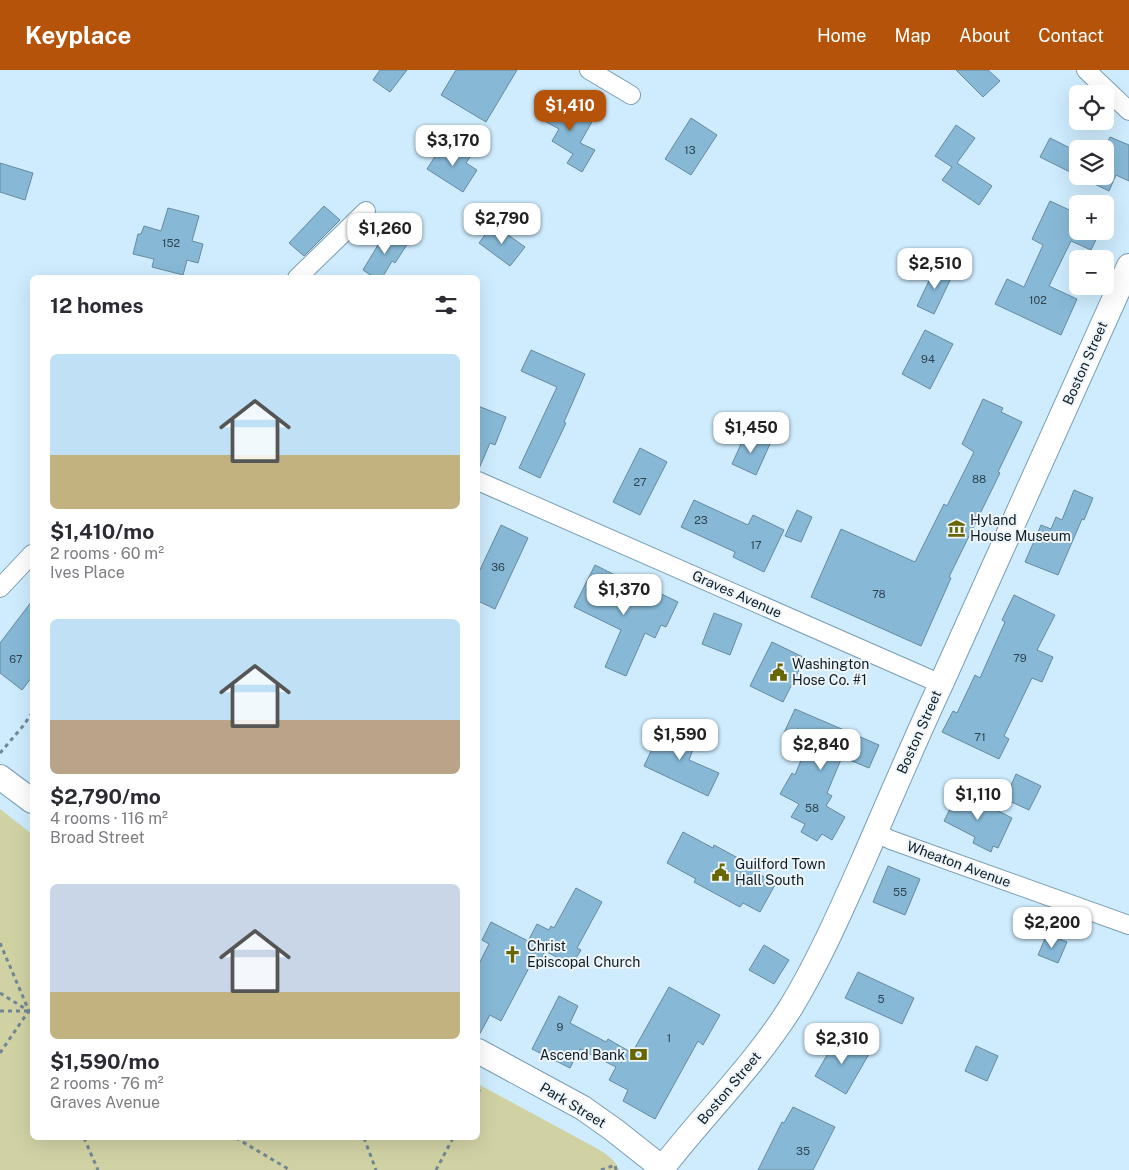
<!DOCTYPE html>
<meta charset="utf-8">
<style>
body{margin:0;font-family:"Public Sans",sans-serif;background:#f2f2f3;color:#2b2b33;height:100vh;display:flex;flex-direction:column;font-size:19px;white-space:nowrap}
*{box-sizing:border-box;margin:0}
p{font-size:16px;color:#7c7c81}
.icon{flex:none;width:28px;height:28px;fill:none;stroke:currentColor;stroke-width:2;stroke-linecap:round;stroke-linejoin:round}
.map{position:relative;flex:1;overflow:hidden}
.details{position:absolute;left:30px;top:205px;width:450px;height:865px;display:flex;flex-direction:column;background:#fff;border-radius:8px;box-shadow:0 5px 20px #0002}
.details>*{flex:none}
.buttons{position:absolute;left:1069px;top:15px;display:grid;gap:10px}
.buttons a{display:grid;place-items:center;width:45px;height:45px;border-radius:8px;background:#fff;box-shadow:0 5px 20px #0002;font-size:25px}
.price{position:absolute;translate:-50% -42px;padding:0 11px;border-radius:10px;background:#fff;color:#222;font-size:16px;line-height:32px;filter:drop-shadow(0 1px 2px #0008)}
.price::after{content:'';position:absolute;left:50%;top:30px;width:15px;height:11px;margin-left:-8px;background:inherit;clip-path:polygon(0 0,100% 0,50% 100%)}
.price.active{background:#b45309;color:#fff}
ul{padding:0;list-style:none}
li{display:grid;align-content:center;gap:10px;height:265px;padding:0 20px}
li span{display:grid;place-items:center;height:155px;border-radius:8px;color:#555}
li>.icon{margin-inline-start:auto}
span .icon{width:90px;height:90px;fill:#fffc;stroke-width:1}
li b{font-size:21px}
h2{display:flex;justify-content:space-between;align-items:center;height:60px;padding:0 20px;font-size:21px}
header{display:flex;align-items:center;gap:30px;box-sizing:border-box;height:70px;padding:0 25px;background:#b45309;color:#fff}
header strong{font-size:24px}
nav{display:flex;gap:28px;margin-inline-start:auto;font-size:18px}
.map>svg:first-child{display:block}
.green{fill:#d1d2a4}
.building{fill:#87b9d7;stroke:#66899d}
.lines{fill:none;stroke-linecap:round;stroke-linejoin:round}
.street-casing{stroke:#7a9db2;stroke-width:20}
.secondary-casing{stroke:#7a9db2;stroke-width:26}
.path{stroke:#718794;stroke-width:3;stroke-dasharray:4 4;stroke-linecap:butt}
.street{stroke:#fff;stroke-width:18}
.secondary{stroke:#fff;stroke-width:24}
.labels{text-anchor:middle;stroke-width:4;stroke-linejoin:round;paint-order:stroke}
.number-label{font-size:11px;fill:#2c4351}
.street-label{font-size:14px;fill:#0e1c24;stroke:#eef5fa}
.poi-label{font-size:14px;fill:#0e1c24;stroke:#eef5fa;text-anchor:start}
</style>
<header>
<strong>Keyplace</strong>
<nav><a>Home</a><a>Map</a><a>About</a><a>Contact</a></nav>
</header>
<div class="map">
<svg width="1129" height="1100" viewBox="0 0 1129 1100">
<rect width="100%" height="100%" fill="#ceecfe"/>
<!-- green -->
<path class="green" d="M 0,739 L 32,764 L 32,1068 L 478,1068 L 478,1014 L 598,1079 C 608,1085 615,1090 619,1100 L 0,1100 Z"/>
<!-- building -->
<path class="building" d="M 380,0 L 407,0 L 390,22 L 373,10 Z
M 456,0 L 517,0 L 486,52 L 441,25 Z
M 956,0 L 988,0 L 1000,11 L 983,27 Z
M 553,27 L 593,50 L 580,73 L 595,80 L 582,102 L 567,93 L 573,84 L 552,71 L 559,59 L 541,49 Z
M 691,48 L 717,65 L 691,105 L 665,89 Z
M 956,55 L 975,68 L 957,93 L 992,116 L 979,135 L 942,110 L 952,97 L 935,86 Z
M 1110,67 L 1129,75 L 1129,111 L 1116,105 L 1109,121 L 1078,106 L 1105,106 L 1105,79 L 1104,79 Z
M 1050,68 L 1078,82 L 1078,106 L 1040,87 Z
M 445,71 L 470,87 L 466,93 L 477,100 L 463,122 L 427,99 Z
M 0,93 L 33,103 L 25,130 L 0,122 Z
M 1050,131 L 1078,144 L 1078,161 L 1100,161 L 1091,180 L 1071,171 L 1049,216 L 1077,229 L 1061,265 L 995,234 L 1007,209 L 1024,217 L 1043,175 L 1032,169 Z
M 324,136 L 340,150 L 304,186 L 289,173 Z
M 168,138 L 199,146 L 192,171 L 203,174 L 198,193 L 187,190 L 183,205 L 152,197 L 154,189 L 133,184 L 138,164 L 141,164 L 144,156 L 161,161 Z
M 493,154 L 525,177 L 510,196 L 479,173 Z
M 387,160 L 408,173 L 395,193 L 392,191 L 382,208 L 375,208 L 363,200 Z
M 936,196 L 953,204 L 934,244 L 917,236 Z
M 925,260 L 953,274 L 930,319 L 902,304 Z
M 531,280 L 585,304 L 564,352 L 566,353 L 540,408 L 519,398 L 557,317 L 521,301 Z
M 983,329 L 1003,338 L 1001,342 L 1022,352 L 998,402 L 1000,403 L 949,507 L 951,508 L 921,576 L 811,527 L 841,459 L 915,492 L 944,434 L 947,436 L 974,382 L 962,374 Z
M 478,336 L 506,347 L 495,375 L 490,373 L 478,401 Z
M 746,363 L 770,374 L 756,405 L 732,394 Z
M 640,378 L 667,392 L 640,445 L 613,432 Z
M 1074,420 L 1093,428 L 1084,450 L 1082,449 L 1058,505 L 1025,492 L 1041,455 L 1051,459 L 1056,447 L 1062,450 Z
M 694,430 L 748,455 L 753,445 L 784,460 L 764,502 L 733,487 L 735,482 L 681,457 Z
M 797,440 L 812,447 L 801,472 L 785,466 Z
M 501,455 L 528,468 L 495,539 L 478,531 L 478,504 Z
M 595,495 L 619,507 L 613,519 L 646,536 L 653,520 L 678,532 L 666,557 L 661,555 L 655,568 L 645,563 L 626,606 L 605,597 L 621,560 L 574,537 Z
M 1014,525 L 1055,545 L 1037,580 L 1053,587 L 1042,612 L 1032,608 L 1004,666 L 1009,669 L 999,689 L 942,662 L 953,641 L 957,643 L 975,605 L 980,608 L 1005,552 L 1002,550 Z
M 32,531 L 32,607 L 22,620 L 0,603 L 0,573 Z
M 714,543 L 742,554 L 730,585 L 702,574 Z
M 772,572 L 805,588 L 783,632 L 750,616 Z
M 795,639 L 879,675 L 869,698 L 842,687 L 827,723 L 832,726 L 826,736 L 845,747 L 832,770 L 822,764 L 817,771 L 801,762 L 805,754 L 791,747 L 799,734 L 780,724 L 792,703 L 795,705 L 808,673 L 784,663 Z
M 664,654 L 697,669 L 689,690 L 719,703 L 708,726 L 644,696 Z
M 1016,704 L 1041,716 L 1029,740 L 1005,729 Z
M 959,721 L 1012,748 L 998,778 L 993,776 L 991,782 L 973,773 L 975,767 L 944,751 Z
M 683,762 L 713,778 L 714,775 L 760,800 L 759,804 L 776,813 L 760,842 L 743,833 L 740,837 L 694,812 L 696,809 L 667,793 Z
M 888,796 L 920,809 L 905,845 L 873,832 Z
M 576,818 L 602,832 L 577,878 L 581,880 L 572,895 L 545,881 L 538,895 L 532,892 L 501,951 L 490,945 L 478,967 L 478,896 L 489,874 L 482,870 L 491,852 L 528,871 L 537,854 L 549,860 L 551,856 L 554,858 Z
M 1047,864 L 1067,872 L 1058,893 L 1038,885 Z
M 764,875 L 789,890 L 774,914 L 749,900 Z
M 858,902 L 914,928 L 902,954 L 845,928 Z
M 669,917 L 720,945 L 703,975 L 698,971 L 655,1049 L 623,1031 L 628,1020 L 609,1010 L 616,997 L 580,979 L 570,998 L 532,979 L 559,926 L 578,936 L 570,953 L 606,972 L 608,969 L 632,983 Z
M 838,966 L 869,984 L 846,1024 L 815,1006 Z
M 976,976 L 998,986 L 987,1011 L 965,1001 Z
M 793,1037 L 835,1057 L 813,1100 L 758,1100 L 782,1052 L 784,1053 Z"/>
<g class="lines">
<defs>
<path id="street" d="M 589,0 L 631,25
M 1086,0 L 1129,41
M 297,208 L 366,141
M 478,411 L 941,614
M 0,518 L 32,484
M 875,762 L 891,770 L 1129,855"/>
<path id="secondary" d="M 0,707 L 32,731
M 478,981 L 583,1038 L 614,1060 L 662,1098
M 661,1100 C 703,1045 754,996 791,937 C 819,891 841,840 863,791 C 889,731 914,672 941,614 L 1129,196"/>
</defs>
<!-- street casing -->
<use href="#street" class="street-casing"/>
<!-- secondary casing -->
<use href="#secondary" class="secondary-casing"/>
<!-- path -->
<path class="path" d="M 0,683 L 23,656 L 32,643
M 0,873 L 32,948
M 0,923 L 32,943
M 0,941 L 27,941
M 0,983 L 32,936
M 478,1023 L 481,1016
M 84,1068 L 98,1100
M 236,1068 L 290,1100
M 364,1068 L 376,1100
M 436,1100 L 453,1068
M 601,1100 L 615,1095 L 616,1100"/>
<!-- street -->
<use href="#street" class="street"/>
<!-- secondary -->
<use href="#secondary" class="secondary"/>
</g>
<!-- icons -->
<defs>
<symbol id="museum-bare" viewBox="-9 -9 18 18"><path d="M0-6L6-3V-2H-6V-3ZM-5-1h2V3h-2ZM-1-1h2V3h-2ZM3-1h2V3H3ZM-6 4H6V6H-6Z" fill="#676600" stroke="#eef5fa" stroke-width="2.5" paint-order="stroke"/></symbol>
<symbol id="civic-bare" viewBox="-9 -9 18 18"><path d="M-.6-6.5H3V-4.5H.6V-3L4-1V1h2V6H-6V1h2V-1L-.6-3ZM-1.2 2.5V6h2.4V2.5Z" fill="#676600" stroke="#eef5fa" stroke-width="2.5" paint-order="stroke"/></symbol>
<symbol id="church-bare" viewBox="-9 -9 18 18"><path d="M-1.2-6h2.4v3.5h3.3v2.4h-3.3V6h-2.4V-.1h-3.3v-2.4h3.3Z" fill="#676600" stroke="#eef5fa" stroke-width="2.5" paint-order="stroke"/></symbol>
<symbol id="bank-bare" viewBox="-9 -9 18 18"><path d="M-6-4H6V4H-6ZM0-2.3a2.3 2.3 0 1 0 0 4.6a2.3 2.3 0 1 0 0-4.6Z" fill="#676600" stroke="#eef5fa" stroke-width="2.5" paint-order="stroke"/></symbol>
</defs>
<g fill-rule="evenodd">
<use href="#museum-bare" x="944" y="446" width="25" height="25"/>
<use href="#civic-bare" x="766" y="590" width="25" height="25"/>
<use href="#civic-bare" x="708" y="790" width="25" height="25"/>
<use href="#church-bare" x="500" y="872" width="25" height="25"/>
<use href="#bank-bare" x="626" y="972" width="25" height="25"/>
</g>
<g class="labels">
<!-- number labels -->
<g class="number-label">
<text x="690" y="84">13</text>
<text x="171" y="177">152</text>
<text x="1038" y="234">102</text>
<text x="928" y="293">94</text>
<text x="979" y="413">88</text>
<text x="640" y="416">27</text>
<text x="701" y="454">23</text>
<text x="756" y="479">17</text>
<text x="498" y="501">36</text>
<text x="879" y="528">78</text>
<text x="1020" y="592">79</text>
<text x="16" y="593">67</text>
<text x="980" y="671">71</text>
<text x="812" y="742">58</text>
<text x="900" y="826">55</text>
<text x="881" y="933">5</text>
<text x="560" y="961">9</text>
<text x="669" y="972">1</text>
<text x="803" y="1085">35</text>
</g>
<!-- street labels -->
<g class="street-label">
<text transform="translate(1085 293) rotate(-66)" y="5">Boston Street</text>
<text transform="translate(737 524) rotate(24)" y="5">Graves Avenue</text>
<text transform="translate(919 662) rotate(-66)" y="5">Boston Street</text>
<text transform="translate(959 794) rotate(20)" y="5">Wheaton Avenue</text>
<text transform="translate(729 1018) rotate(-50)" y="5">Boston Street</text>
<text transform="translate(573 1035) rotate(31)" y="5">Park Street</text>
</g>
<!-- poi labels -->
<g class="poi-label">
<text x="970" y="455">Hyland<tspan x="970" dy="16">House Museum</tspan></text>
<text x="792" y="599">Washington<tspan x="792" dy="16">Hose Co. #1</tspan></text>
<text x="735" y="799">Guilford Town<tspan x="735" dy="16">Hall South</tspan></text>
<text x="527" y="881">Christ<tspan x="527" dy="16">Episcopal Church</tspan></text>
<text x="625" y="990" text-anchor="end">Ascend Bank</text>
</g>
</g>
</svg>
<div class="buttons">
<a><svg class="icon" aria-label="locate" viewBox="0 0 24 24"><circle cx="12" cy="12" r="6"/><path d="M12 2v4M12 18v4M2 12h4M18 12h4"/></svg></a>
<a><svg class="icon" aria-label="layers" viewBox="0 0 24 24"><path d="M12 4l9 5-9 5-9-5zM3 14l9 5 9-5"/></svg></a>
<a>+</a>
<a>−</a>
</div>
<b class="price active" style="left:570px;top:62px">$1,410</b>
<b class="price" style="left:453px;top:97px">$3,170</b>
<b class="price" style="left:502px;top:175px">$2,790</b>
<b class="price" style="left:385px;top:185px">$1,260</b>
<b class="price" style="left:935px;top:220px">$2,510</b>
<b class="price" style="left:751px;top:384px">$1,450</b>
<b class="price" style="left:624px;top:546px">$1,370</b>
<b class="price" style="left:680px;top:691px">$1,590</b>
<b class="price" style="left:821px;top:701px">$2,840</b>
<b class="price" style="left:978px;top:751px">$1,110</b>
<b class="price" style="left:1052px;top:879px">$2,200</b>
<b class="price" style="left:842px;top:995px">$2,310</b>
<section class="details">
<h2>12 homes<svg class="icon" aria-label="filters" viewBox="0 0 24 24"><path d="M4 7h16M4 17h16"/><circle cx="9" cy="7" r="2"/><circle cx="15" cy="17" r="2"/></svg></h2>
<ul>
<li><span style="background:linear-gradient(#bfe0f5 65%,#c2b280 0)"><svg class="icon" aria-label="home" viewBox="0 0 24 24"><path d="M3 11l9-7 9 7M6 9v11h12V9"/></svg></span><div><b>$1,410/mo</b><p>2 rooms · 60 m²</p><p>Ives Place</p></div></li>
<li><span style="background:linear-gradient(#bfe0f5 65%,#b9a48a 0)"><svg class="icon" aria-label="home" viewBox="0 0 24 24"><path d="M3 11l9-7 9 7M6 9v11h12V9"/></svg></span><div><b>$2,790/mo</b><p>4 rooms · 116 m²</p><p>Broad Street</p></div></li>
<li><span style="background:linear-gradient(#c9d6e8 70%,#c2b280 0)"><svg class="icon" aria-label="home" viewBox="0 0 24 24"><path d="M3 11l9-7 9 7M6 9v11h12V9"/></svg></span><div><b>$1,590/mo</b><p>2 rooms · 76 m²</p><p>Graves Avenue</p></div></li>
</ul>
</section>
</div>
